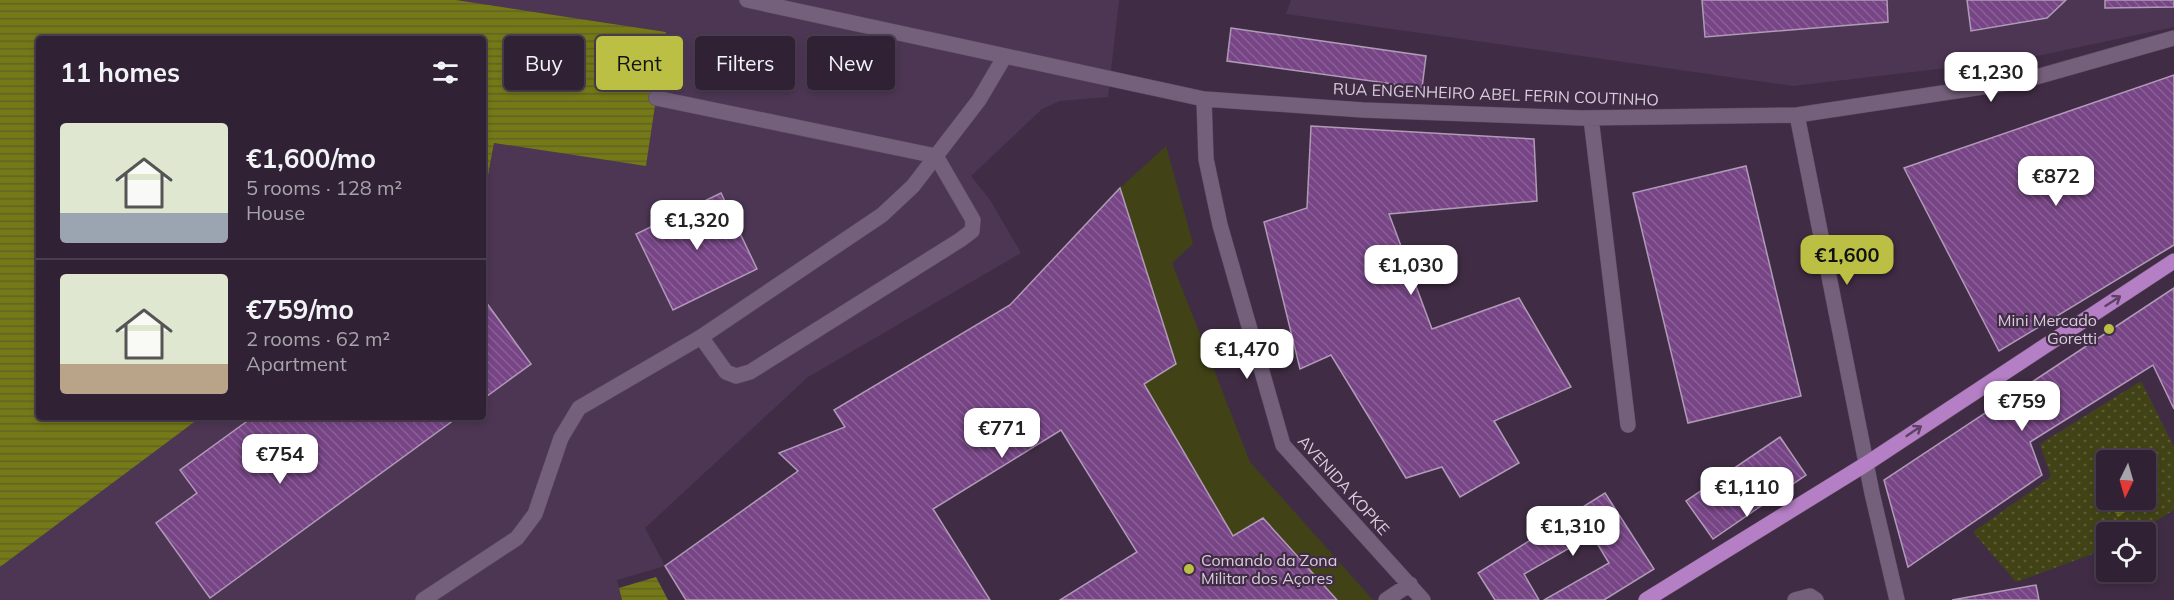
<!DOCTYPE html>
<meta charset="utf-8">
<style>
body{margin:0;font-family:Mulish,sans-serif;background:#3c2f40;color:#f1f3f6;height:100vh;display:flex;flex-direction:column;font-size:22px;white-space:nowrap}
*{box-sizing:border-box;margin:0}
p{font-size:20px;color:#a8a4ac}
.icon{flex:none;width:33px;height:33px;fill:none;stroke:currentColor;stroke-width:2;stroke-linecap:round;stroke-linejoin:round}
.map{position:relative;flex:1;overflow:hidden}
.panel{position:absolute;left:36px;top:36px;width:450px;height:384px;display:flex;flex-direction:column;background:#302234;border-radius:6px;box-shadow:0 3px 9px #0003,0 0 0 2px #4b3f4f}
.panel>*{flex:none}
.top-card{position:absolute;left:504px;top:36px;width:570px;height:54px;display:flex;gap:12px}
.needle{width:39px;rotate:185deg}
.tools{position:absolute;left:2096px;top:450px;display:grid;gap:12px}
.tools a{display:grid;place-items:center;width:60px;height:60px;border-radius:6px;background:#302234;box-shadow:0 3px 9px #0003,0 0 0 2px #4b3f4f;font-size:30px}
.price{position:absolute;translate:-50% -51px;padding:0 14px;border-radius:12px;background:#fff;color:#222;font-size:20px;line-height:39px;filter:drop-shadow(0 2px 3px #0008)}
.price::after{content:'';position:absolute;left:50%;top:36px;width:18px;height:14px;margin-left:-9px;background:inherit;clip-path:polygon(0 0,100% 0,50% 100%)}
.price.current{background:#bbc045;color:#111}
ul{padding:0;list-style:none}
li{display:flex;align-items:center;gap:18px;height:150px;padding:0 24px}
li+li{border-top:2px solid #4b3f4f}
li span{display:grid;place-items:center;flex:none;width:168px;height:120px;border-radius:6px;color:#555}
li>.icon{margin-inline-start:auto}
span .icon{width:72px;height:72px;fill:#fffc;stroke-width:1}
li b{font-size:26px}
h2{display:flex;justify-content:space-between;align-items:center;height:72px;padding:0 24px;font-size:26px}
.chip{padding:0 21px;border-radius:6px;background:#302234;box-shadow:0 3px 9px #0003,0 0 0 2px #4b3f4f;font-size:21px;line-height:54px}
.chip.current{background:#bbc045;color:#111}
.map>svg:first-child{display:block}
.built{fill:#4c3654}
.green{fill:#414316}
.garden{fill:url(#garden-dots);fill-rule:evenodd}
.water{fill:url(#water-rules)}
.building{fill:url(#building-back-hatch);stroke:#b09ab7;stroke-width:1.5}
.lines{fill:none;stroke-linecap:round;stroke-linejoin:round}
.minor-casing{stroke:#5b4c60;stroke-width:16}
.major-casing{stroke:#5b4c60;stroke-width:16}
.minor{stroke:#75607b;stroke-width:15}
.major{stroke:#b57fc5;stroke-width:15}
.oneway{stroke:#5d4265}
.poi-dot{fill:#bbc045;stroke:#402d45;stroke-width:2}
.labels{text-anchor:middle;stroke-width:4.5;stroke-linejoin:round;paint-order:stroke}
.street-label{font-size:16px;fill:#d8ccdc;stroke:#402d45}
.poi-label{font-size:16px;fill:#d8ccdc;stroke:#402d45;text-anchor:end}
</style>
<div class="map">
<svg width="2174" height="600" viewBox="0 0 2174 600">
<defs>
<pattern id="garden-dots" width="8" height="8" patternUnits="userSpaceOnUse" patternTransform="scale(1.5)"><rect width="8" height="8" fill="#414316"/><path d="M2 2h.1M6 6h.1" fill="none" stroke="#5c5d37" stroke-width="1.8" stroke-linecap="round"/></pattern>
<pattern id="water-rules" width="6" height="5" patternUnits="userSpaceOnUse" patternTransform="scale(1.5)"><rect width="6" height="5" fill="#767a16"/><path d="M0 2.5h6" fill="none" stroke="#616228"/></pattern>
<pattern id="building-back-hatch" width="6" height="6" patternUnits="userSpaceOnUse" patternTransform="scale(1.5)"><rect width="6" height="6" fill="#774586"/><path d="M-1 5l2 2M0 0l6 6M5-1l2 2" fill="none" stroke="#8a5f96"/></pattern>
</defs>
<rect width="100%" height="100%" fill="#402d45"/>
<!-- built -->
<path class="built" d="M 456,0 L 1119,0 L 1108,97 L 1060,101 L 1042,109 L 971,176 L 990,200 L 1021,253 L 808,377 L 645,528 L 665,566 L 617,580 L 622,600 L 0,600 L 0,567 L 201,417 L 483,417 L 483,202 L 494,143 L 646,166 L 666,32 Z
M 1291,0 L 2174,0 L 2174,27 L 2023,59 L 1793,86 L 1286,14 Z"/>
<!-- green -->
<path class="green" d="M 1166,146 L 1193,244 L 1172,263 L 1250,462 L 1373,600 L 1337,600 L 1264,518 L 1233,536 L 1144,384 L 1176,364 L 1120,188 Z"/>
<!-- garden -->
<path class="garden" d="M 2141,381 L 2174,447 L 2174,510 L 2137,532 L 2106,532 L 2106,549 L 2016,582 L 1973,532 L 2051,477 L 2040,444 ZM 2106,460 L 2145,460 L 2145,500 L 2134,500 L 2137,504 L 2106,500 L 2097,485 L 2106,479 Z"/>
<!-- water -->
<path class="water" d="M 0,0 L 456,0 L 666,32 L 646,166 L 494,143 L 483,202 L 483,39 L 39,39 L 39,417 L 201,417 L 0,567 Z
M 2107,500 L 2134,500 L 2137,504 L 2118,517 Z
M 656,577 L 668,600 L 622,600 L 619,588 Z"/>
<!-- building -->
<path class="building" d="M 1702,0 L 1887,0 L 1888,22 L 1705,37 Z
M 1967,0 L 2066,0 L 2047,18 L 1971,31 Z
M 2105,0 L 2174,0 L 2174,7 L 2105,8 Z
M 1231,28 L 1426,56 L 1422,88 L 1227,61 Z
M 2174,75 L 2174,245 L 1999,351 L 1904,168 Z
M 1311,126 L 1534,139 L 1537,201 L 1389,214 L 1432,329 L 1519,298 L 1571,387 L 1494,421 L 1519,463 L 1460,497 L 1442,467 L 1406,478 L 1331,355 L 1300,369 L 1264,222 L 1307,208 Z
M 1746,166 L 1801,396 L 1688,423 L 1633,193 Z
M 1120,188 L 1176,364 L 1144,384 L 1233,536 L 1263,518 L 1337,600 L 1060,600 L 1137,552 L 1061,430 L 933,509 L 990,600 L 686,600 L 665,566 L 798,471 L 779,453 L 845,427 L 834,410 L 1010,305 Z
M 721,193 L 757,269 L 673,310 L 636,234 Z
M 2174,288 L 2174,409 L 2153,365 L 2030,442 L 2042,475 L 1908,567 L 1884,480 Z
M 483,298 L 531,364 L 483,399 Z
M 253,417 L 458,417 L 210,598 L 156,523 L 197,493 L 180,470 Z
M 1780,437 L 1806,475 L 1713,539 L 1686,501 Z
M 1605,493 L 1654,569 L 1604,600 L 1544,600 L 1609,563 L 1592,535 L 1524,574 L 1539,600 L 1495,600 L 1478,573 Z
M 2036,585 L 2039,600 L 1952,600 Z"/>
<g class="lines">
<defs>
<path id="minor" d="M 747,0 L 1204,99 L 1363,110 L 1582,118 L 1797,115 L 2022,81 L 2174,38
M 656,98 L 936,156 L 973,220 L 972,231 L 960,240 L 750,372 L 736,376 L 726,372 L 701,337
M 1204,99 L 1206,159 L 1220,225 L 1283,445 L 1423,600
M 1797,115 L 1872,493 L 1897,600
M 1591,118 L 1628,425
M 423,600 L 517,538 L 535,514 L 561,438 L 579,408 L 701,337 L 882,215 L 913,186 L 936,156 L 979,100 L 1005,56
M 1386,600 L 1410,584
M 1795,600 L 1810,596 L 1816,600"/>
<path id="major" d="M 1646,600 L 1866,464 L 2174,261"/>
</defs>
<!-- minor casing -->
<use href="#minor" class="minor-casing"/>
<!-- major casing -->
<use href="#major" class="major-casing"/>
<!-- minor -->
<use href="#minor" class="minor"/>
<!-- major -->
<use href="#major" class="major"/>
</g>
<!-- one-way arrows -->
<defs><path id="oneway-shaft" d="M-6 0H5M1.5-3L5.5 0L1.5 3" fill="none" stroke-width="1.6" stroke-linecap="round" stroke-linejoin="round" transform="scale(1.5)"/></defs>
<g class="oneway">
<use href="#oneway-shaft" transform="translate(2113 301) rotate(-33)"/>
<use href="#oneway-shaft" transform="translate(1914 431) rotate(-34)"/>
</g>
<!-- markers -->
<g class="poi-dot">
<circle cx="2109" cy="329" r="6"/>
<circle cx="1189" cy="569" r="6"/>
</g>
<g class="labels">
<!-- street labels -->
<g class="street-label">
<text transform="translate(1496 94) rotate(2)" y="6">RUA ENGENHEIRO ABEL FERIN COUTINHO</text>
<text transform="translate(1344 485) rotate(48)" y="6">AVENIDA KOPKE</text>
</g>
<!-- poi labels -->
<g class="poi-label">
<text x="2097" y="326">Mini Mercado<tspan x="2097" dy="18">Goretti</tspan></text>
<text x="1201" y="566" text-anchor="start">Comando da Zona<tspan x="1201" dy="18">Militar dos Açores</tspan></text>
</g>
</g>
</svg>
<div class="tools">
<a><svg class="needle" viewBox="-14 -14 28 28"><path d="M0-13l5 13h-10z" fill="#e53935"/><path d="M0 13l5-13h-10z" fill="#a8a4ac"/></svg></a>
<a><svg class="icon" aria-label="locate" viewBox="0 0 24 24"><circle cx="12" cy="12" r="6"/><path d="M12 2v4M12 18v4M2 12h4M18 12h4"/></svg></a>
</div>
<b class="price" style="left:1991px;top:103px">€1,230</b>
<b class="price" style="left:2056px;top:207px">€872</b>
<b class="price" style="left:697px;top:251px">€1,320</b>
<b class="price current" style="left:1847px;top:286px">€1,600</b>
<b class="price" style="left:1411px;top:296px">€1,030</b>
<b class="price" style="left:1247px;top:380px">€1,470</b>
<b class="price" style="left:2022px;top:432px">€759</b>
<b class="price" style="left:1002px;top:459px">€771</b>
<b class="price" style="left:280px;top:485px">€754</b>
<b class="price" style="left:1747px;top:518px">€1,110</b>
<b class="price" style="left:1573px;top:557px">€1,310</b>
<div class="top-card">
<a class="chip">Buy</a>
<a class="chip current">Rent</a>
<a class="chip">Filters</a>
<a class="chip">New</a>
</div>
<section class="panel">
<h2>11 homes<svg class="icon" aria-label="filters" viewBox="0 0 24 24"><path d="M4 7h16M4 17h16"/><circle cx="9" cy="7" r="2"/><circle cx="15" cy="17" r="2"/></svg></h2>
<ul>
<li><span style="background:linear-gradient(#dfe7d0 75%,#9aa5b1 0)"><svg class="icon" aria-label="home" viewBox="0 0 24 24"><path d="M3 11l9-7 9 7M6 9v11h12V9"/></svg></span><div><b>€1,600/mo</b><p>5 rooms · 128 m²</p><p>House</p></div></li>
<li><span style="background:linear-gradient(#dfe7d0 75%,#b9a48a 0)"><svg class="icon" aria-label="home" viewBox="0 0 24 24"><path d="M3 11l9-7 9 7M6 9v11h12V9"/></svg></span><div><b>€759/mo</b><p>2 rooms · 62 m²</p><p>Apartment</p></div></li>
</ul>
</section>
</div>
